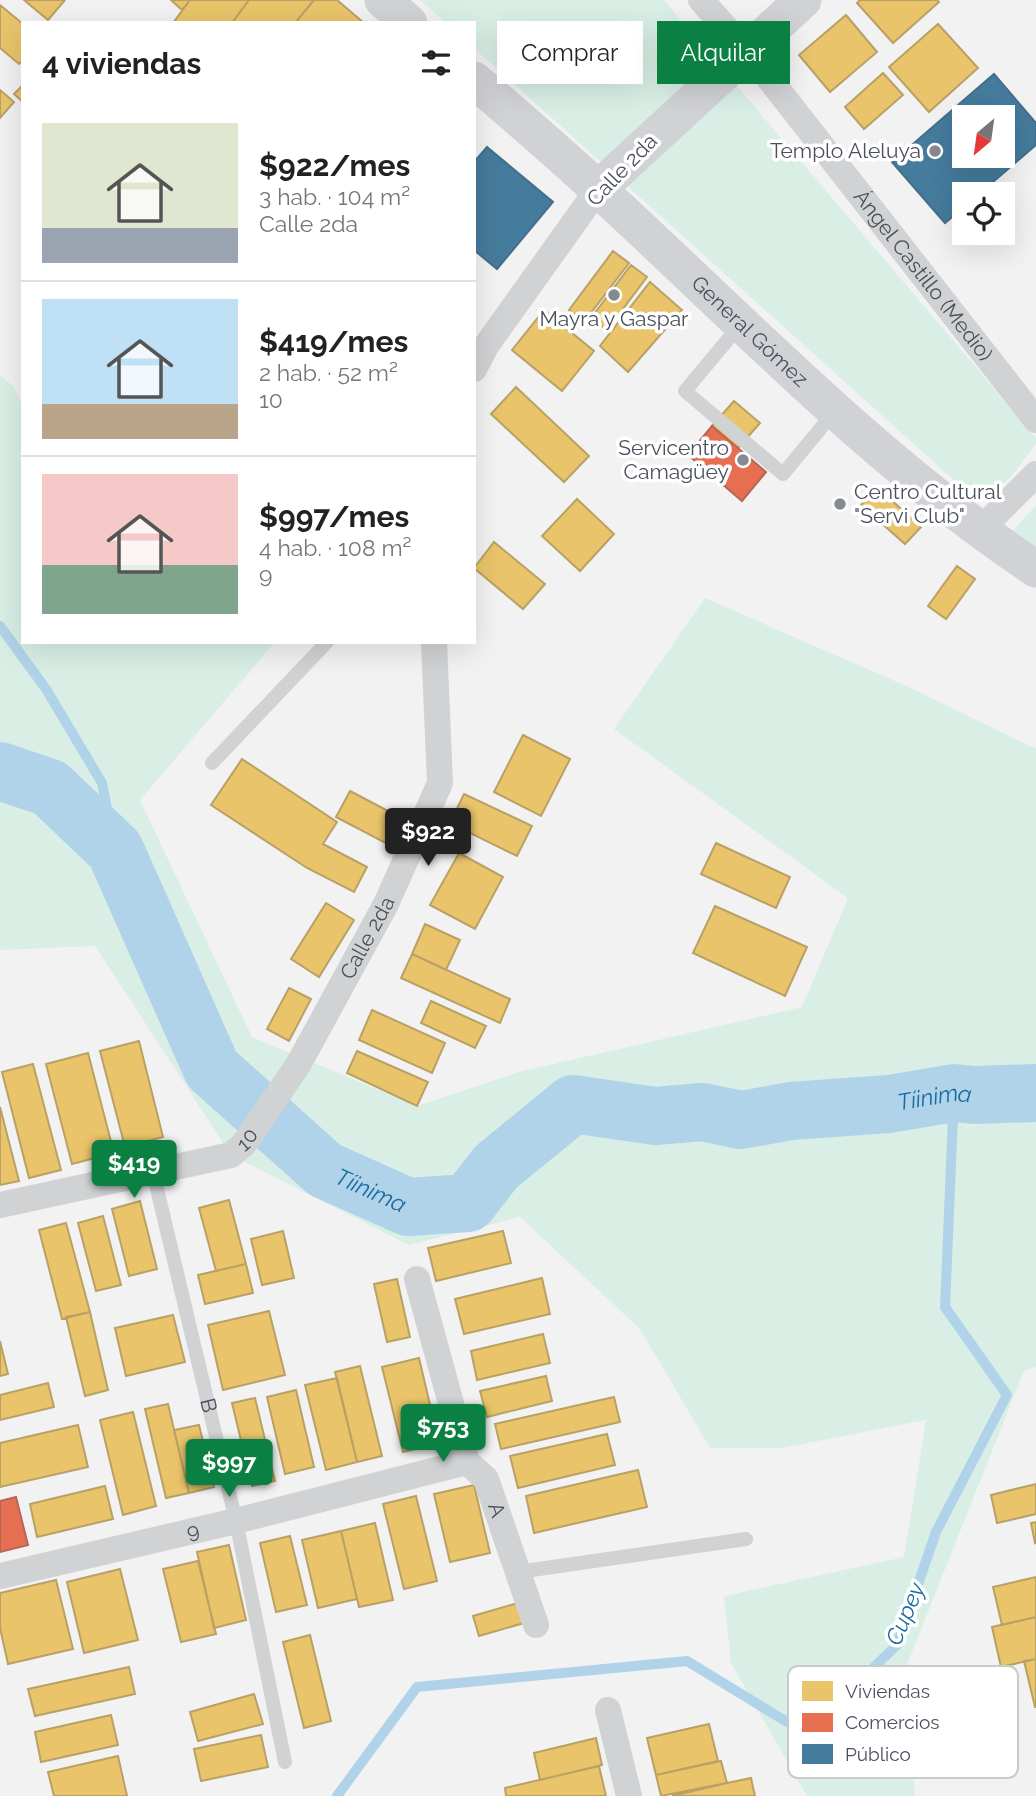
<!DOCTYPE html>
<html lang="es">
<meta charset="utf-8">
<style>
body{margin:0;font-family:Raleway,sans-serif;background:#f6f6f6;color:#222;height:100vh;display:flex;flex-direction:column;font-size:26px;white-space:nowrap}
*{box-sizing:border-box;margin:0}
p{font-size:23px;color:#767676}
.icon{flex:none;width:38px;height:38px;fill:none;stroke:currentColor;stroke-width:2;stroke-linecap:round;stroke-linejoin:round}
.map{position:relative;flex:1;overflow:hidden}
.panel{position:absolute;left:21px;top:21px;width:455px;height:623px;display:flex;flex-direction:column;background:#fff;border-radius:0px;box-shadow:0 7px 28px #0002}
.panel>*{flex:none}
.top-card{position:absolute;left:497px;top:21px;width:434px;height:63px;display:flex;gap:14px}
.needle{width:46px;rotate:209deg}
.tools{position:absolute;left:952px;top:105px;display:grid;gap:14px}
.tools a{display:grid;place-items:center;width:63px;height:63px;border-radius:0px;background:#fff;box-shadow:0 7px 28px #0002;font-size:35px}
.price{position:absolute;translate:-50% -60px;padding:0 16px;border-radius:7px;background:#0b8043;color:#fff;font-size:23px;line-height:46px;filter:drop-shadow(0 2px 4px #0008)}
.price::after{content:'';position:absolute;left:50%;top:42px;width:21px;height:16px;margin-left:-10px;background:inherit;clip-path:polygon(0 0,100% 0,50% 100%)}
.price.on{background:#222;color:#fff}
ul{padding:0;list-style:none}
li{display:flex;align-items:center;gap:21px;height:175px;padding:0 21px}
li+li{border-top:2px solid #e0e0e0}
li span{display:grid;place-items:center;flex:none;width:196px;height:140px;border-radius:0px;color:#555}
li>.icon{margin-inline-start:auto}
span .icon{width:84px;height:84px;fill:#fffc;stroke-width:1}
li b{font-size:30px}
h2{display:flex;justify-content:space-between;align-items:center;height:84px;padding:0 21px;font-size:30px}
.chip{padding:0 24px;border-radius:0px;background:#fff;box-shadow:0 7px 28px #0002;font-size:24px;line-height:63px}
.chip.on{background:#0b8043;color:#fff}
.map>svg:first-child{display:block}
.green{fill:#d9efe5}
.homes{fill:#e9c46a;stroke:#b9a166;stroke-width:2}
.shops{fill:#e76f51;stroke:#b86654;stroke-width:2}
.public{fill:#457b9d;stroke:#466e8a;stroke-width:2;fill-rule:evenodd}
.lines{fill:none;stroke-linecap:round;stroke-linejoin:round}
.stream{stroke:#b1d3e9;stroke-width:10}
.river{stroke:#b1d3e9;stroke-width:58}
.lane{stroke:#d1d2d4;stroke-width:14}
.street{stroke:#d1d2d4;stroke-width:26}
.secondary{stroke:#d1d2d5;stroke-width:37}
.poi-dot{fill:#858990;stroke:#fff;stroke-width:2.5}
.labels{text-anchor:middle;stroke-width:7;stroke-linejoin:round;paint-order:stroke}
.poi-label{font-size:21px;fill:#4a505c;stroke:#fff;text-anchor:end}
.street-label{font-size:21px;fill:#4a505c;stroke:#fff}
.water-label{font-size:23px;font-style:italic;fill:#196ca0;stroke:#fff}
.key{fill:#fff;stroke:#c9cace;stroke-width:2}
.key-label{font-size:19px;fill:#4a505c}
</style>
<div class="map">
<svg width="1036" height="1796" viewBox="0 0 1036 1796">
<rect width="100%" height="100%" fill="#f2f2f2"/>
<!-- green -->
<path class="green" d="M 420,0 L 664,0 L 1036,438 L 1036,444 L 1009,479 L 977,501 L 474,48 L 474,23 L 446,23 Z
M 0,375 L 14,387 L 23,407 L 23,642 L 275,642 L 140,800 L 252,1037 L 417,1106 L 519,1072 L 802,1007 L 848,898 L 614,729 L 705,598 L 913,689 L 1036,749 L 1036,1101 L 963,1128 L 1036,1111 L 1036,1367 L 1024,1371 L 904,1672 L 915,1796 L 807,1796 L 731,1663 L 724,1596 L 904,1557 L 926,1420 L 781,1448 L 710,1448 L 640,1329 L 520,1217 L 409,1245 L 231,1155 L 95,946 L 0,950 Z
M 1036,505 L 1036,548 L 1013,531 Z"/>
<!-- homes -->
<path class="homes" d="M 24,0 L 65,0 L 48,20 Z
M 171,0 L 190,0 L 182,10 Z
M 190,0 L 249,0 L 232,23 L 173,23 Z
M 249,0 L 314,0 L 295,23 L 232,23 Z
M 314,0 L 337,0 L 364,23 L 295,23 Z
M 860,0 L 937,0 L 939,2 L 893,43 L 857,3 Z
M 0,5 L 23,24 L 23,60 L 19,64 L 0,48 Z
M 846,15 L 877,52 L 830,92 L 799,55 Z
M 938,24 L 978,68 L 929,112 L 889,67 Z
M 883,73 L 903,95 L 864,129 L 845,107 Z
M 23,85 L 23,102 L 14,94 Z
M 0,90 L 14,102 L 0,118 Z
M 613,251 L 629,263 L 584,322 L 569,310 Z
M 631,265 L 647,277 L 607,330 L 591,318 Z
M 650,282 L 682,310 L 628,372 L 600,346 Z
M 544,310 L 594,351 L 562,391 L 512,350 Z
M 516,387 L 589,456 L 564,482 L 491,414 Z
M 734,401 L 760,423 L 738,448 L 712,426 Z
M 877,487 L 921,527 L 905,544 L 861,505 Z
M 577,499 L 614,534 L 580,571 L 542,536 Z
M 494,542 L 545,584 L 523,609 L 474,568 Z
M 957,566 L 975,579 L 946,619 L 928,606 Z
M 523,735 L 570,759 L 541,816 L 494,792 Z
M 242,759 L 337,822 L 323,844 L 367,867 L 354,892 L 307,868 L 211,805 Z
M 350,791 L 409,822 L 395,848 L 336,817 Z
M 464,794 L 532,826 L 517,856 L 450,823 Z
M 716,843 L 790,877 L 776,908 L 701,874 Z
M 459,853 L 503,877 L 475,929 L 430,905 Z
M 326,903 L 354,920 L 319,977 L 291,959 Z
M 715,906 L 807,947 L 785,996 L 693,953 Z
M 425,924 L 460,940 L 446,970 L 412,954 Z
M 412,954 L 510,999 L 500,1023 L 401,978 Z
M 289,988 L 311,999 L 289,1041 L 267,1029 Z
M 431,1001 L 486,1026 L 475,1048 L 421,1023 Z
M 372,1010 L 445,1043 L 432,1073 L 359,1040 Z
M 139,1041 L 163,1137 L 125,1147 L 100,1051 Z
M 357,1051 L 428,1082 L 417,1106 L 347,1073 Z
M 88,1053 L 114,1153 L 72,1164 L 46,1064 Z
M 33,1064 L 61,1170 L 29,1178 L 2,1072 Z
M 0,1107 L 19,1181 L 0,1185 Z
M 229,1200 L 246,1264 L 216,1271 L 199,1208 Z
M 140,1201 L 157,1269 L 129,1276 L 112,1209 Z
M 103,1216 L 121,1285 L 96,1291 L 78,1223 Z
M 66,1223 L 90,1312 L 62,1319 L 39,1230 Z
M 283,1231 L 294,1278 L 262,1285 L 251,1239 Z
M 503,1231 L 511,1263 L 436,1281 L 428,1248 Z
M 246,1264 L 253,1293 L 205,1304 L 198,1275 Z
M 542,1278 L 550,1314 L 464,1334 L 455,1299 Z
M 397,1279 L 410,1337 L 387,1342 L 374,1284 Z
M 269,1311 L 285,1375 L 223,1390 L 208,1325 Z
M 90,1312 L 108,1390 L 85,1396 L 66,1317 Z
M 173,1315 L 185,1362 L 126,1376 L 115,1328 Z
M 543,1334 L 550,1363 L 477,1380 L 471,1351 Z
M 0,1341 L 8,1374 L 0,1376 Z
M 419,1358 L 439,1443 L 403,1452 L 382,1367 Z
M 360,1366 L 382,1456 L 357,1462 L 335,1372 Z
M 546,1376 L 552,1401 L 487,1417 L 480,1391 Z
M 337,1378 L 357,1462 L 326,1470 L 305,1385 Z
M 48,1383 L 54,1407 L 0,1420 L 0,1395 Z
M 296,1390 L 314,1467 L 285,1474 L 267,1397 Z
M 614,1397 L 620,1422 L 501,1449 L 495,1424 Z
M 255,1398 L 275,1481 L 252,1486 L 232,1403 Z
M 168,1404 L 189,1493 L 166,1498 L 145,1409 Z
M 133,1412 L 156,1506 L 123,1515 L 100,1420 Z
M 78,1425 L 88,1467 L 0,1487 L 0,1443 Z
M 199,1425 L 214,1487 L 189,1493 L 174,1430 Z
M 607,1434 L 615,1465 L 518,1488 L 510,1456 Z
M 638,1470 L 647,1507 L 534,1533 L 526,1496 Z
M 1036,1484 L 1036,1514 L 997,1523 L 991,1495 Z
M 474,1485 L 490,1553 L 450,1562 L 434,1494 Z
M 105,1486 L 113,1519 L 37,1537 L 30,1504 Z
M 416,1496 L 437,1581 L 404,1589 L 383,1504 Z
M 1036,1522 L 1036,1542 L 1035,1543 L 1031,1523 Z
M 375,1523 L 393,1600 L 359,1607 L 341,1531 Z
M 341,1531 L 357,1599 L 318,1608 L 302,1540 Z
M 290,1536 L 307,1605 L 276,1612 L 260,1543 Z
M 229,1545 L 246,1620 L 214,1628 L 197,1552 Z
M 198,1561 L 216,1634 L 181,1642 L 163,1569 Z
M 120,1569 L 138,1640 L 84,1653 L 67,1582 Z
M 1036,1577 L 1036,1617 L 1002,1625 L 993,1587 Z
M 56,1580 L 73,1649 L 8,1664 L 0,1628 L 0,1593 Z
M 518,1603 L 524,1623 L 479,1636 L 473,1616 Z
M 1036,1617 L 1036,1659 L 1001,1667 L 992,1627 Z
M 310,1635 L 331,1721 L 304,1728 L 283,1642 Z
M 1036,1659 L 1036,1707 L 1035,1707 L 1024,1661 Z
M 129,1667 L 135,1694 L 35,1716 L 28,1689 Z
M 254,1694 L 263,1724 L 198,1741 L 190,1712 Z
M 111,1715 L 118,1745 L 41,1762 L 35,1732 Z
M 709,1724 L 718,1761 L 656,1775 L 647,1738 Z
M 261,1735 L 268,1767 L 201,1781 L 194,1749 Z
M 596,1738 L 602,1765 L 540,1780 L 534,1753 Z
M 118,1756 L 127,1796 L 54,1796 L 48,1772 Z
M 721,1761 L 727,1783 L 661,1796 L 656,1775 Z
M 599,1766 L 606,1796 L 506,1796 L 505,1788 Z
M 751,1778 L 755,1796 L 672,1796 L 727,1783 Z"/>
<!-- shops -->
<path class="shops" d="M 712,426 L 766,472 L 742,501 L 688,455 Z
M 16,1497 L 28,1545 L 0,1552 L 0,1501 Z"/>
<!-- public -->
<path class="public" d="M 994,74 L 1036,123 L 1036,145 L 979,194 L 964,194 L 964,207 L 945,223 L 892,162 ZM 964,117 L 1003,117 L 1003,156 L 964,156 Z
M 487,147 L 553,202 L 497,269 L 474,250 L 474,162 Z"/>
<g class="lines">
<!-- stream -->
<path class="stream" d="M 0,626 L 46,689 L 102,783 L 115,850
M 337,1796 L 417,1687 L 687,1661 L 787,1722 L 849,1691 L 897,1645 L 936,1532 L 1007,1395 L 945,1307 L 954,1093"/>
<!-- river -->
<path class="river" id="s1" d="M 0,771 L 50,788 L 115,850 L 212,1069 L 325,1170 L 408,1207 L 468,1203 L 496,1167 L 573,1104 L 655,1116 L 702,1112 L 741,1120 L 791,1111 L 889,1104 L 954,1093 L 975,1095 L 1036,1093"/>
<!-- lane -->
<g class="lane">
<path d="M 740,325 L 685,391 L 783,474 L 835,411"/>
<path d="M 212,763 L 327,642"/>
<path id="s2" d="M 153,1172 L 236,1521 L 285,1762"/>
<path d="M 518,1572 L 746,1539"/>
</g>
<!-- street -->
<g class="street">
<path id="s3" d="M 701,0 L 761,68 L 1036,420"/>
<path d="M 474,369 L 486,346 L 598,189"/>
<path d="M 979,531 L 1036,474"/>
<path id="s4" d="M 0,1205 L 231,1155 L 244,1144 L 298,1065 L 386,904 L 440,783 L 434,642"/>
<path id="s5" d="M 417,1279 L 467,1462 L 486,1479 L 536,1625"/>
<path id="s6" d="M 0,1576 L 236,1521 L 467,1462"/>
<path d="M 608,1710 L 629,1796"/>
</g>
<!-- secondary -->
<g class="secondary">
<path d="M 383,0 L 409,23"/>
<path id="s7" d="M 474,80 C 516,116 558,152 598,189 C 740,319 875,462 1036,569"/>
<path d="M 598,189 L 803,0"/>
</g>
</g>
<!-- markers -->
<g class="poi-dot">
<circle cx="935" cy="151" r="7"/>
<circle cx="614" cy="295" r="7"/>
<circle cx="743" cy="460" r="7"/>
<circle cx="840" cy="504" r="7"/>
</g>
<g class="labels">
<!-- poi labels -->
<g class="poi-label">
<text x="921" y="158">Templo Aleluya</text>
<text x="614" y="326" text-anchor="middle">Mayra y Gaspar</text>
<text x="729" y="455">Servicentro<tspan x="729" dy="24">Camagüey</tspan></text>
<text x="854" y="499" text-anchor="start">Centro Cultural<tspan x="854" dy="24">"Servi Club"</tspan></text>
</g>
<!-- street labels -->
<g class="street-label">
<text transform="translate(622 170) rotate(-46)" y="7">Calle 2da</text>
<text dy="7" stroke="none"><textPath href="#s3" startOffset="354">Ángel Castillo (Medio)</textPath></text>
<text dy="7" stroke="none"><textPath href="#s7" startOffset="373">General Gómez</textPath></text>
<text dy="7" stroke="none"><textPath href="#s4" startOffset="494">Calle 2da</textPath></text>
<text dy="7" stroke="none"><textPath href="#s4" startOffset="259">10</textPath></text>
<text dy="7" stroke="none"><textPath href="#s2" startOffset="240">B</textPath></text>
<text dy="7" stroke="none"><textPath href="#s5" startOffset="248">A</textPath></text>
<text dy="7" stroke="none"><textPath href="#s6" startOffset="198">9</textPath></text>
</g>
<!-- water labels -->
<g class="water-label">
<text dy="8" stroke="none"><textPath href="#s1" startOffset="1195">Tíinima</textPath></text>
<text dy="8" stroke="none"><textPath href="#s1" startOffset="584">Tíinima</textPath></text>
<text transform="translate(905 1614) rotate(-67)" y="8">Cupey</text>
</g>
</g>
<!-- legend -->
<rect x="788" y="1666" width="230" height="112" rx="10" class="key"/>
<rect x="802" y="1681" width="31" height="20" fill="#e9c46a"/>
<rect x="802" y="1713" width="31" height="19" fill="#e76f51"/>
<rect x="802" y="1744" width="31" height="20" fill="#457b9d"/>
<g class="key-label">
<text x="845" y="1698">Viviendas</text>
<text x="845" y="1729">Comercios</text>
<text x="845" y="1761">Público</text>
</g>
</svg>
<div class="tools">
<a><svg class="needle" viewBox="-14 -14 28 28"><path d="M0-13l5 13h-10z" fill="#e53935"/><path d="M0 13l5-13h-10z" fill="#767676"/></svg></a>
<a><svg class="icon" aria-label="locate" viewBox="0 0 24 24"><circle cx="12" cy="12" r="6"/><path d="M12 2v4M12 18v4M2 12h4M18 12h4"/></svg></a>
</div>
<b class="price on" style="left:428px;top:868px">$922</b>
<b class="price" style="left:134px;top:1200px">$419</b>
<b class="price" style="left:443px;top:1464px">$753</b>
<b class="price" style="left:229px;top:1499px">$997</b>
<div class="top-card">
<a class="chip">Comprar</a>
<a class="chip on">Alquilar</a>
</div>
<section class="panel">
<h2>4 viviendas<svg class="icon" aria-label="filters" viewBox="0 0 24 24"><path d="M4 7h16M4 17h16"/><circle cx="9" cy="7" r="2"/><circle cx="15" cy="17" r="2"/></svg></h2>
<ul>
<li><span style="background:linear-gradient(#dfe7d0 75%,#9aa5b1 0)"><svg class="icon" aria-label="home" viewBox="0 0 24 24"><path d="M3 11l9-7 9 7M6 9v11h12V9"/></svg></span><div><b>$922/mes</b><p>3 hab. · 104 m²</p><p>Calle 2da</p></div></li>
<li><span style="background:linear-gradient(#bfe0f5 75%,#b9a48a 0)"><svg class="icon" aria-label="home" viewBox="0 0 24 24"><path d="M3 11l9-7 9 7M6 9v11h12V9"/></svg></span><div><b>$419/mes</b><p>2 hab. · 52 m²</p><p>10</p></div></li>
<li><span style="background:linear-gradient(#f6c9c9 65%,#7fa58c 0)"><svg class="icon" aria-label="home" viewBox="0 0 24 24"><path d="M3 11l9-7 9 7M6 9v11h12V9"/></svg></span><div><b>$997/mes</b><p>4 hab. · 108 m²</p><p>9</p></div></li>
</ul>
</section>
</div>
